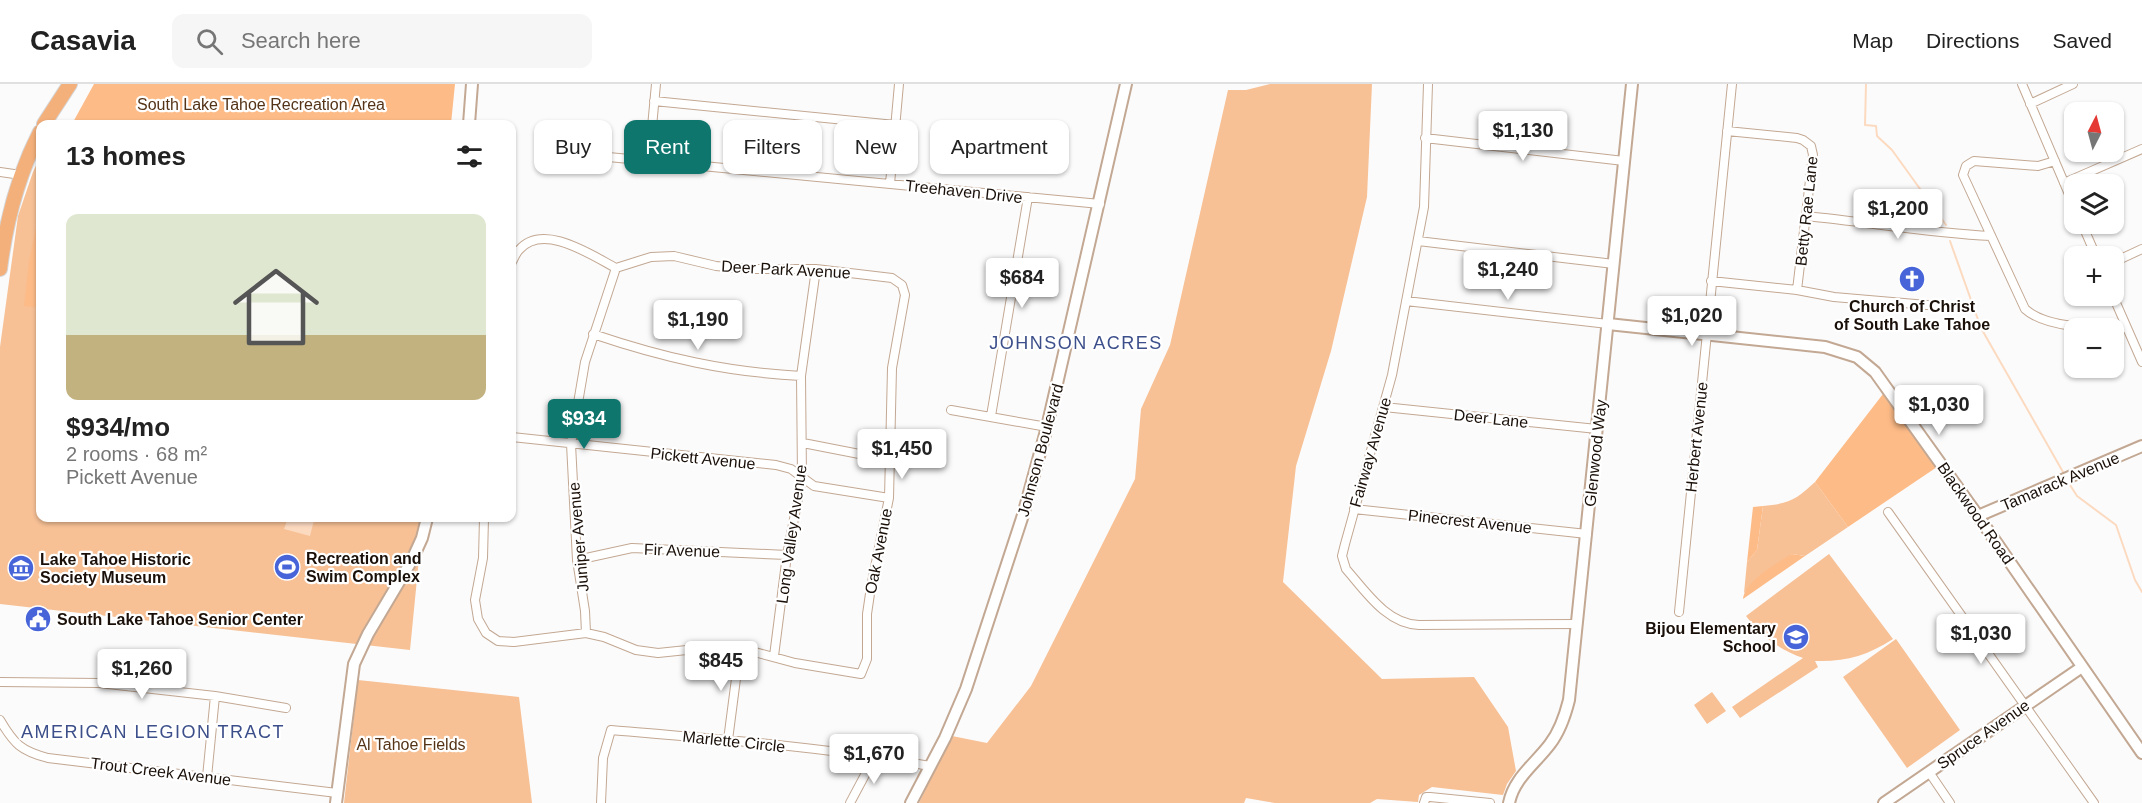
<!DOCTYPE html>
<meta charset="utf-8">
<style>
body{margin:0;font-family:Arial,sans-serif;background:#f6f6f6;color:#222;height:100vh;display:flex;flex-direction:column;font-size:22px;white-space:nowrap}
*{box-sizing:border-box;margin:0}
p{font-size:20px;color:#767676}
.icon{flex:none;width:33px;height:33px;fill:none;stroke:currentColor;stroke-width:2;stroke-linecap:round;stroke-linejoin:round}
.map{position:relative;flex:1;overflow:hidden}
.details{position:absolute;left:36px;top:36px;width:480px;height:402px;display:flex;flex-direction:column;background:#fff;border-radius:12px;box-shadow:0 2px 4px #0004}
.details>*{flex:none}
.guide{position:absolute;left:534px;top:36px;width:570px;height:54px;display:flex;gap:12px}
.needle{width:39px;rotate:6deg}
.controls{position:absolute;left:2064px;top:18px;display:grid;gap:12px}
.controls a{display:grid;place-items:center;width:60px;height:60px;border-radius:12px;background:#fff;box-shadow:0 2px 4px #0004;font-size:30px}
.price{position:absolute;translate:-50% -51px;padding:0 14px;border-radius:6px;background:#fff;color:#222;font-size:20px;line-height:39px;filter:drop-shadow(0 2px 3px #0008)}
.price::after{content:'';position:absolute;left:50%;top:36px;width:18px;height:14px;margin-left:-9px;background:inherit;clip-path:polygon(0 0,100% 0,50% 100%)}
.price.selected{background:#0f766e;color:#fff}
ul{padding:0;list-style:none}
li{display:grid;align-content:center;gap:12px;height:318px;padding:0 30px}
li span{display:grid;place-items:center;height:186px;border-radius:12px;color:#555}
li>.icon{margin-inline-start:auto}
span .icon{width:108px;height:108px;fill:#fffc;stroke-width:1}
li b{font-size:26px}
h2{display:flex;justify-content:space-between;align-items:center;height:72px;padding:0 30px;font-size:26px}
.pill{padding:0 21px;border-radius:12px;background:#fff;box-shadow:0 2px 4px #0004;font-size:21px;line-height:54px}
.pill.selected{background:#0f766e;color:#fff}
header{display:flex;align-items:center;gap:36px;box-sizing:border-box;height:84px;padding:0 30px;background:#fff;border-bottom:2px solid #e0e0e0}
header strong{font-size:28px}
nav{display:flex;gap:33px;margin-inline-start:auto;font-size:21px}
.search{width:420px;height:54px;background:#f6f6f6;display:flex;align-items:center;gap:15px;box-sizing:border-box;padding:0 21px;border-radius:12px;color:#767676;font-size:22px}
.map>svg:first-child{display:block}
.green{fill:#f7c095}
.forest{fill:#fdbb87}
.water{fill:#fcdac0}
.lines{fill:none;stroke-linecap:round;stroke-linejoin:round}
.stream{stroke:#fcdac0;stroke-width:2}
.street-casing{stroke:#c3a893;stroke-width:10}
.secondary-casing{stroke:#c3a893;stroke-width:14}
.highway-casing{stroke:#d6d4d3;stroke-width:16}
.street{stroke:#fff;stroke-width:8}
.secondary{stroke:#fff;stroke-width:10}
.highway{stroke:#f4b07b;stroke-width:14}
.labels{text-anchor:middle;stroke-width:4.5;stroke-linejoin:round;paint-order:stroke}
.park-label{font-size:16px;fill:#543317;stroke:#fff}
.street-label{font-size:16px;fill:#1a1009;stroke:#fff}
.poi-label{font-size:16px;font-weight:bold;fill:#1a1009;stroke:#fff;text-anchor:start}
.neighbourhood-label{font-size:18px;letter-spacing:1.5px;fill:#3c4f8a;stroke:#fff}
</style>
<header>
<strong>Casavia</strong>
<div class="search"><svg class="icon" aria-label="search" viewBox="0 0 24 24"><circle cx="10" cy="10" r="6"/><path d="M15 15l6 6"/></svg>Search here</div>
<nav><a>Map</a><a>Directions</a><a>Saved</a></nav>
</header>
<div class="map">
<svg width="2142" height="719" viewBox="0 0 2142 719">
<rect width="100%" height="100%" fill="#fbfbfb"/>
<!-- green -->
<path class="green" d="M 1270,0 L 1372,0 L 1367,113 L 1331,267 L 1296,382 L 1283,498 L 1382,595 L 1474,593 L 1508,643 L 1516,687 L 1507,700 L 1503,711 L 1432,703 L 1419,711 L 1418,718 L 1377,715 L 1370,719 L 1275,719 L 1246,714 L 1244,719 L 919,719 L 952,652 L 987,659 L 1031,602 L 1135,395 L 1141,325 L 1170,261 L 1228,6 L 1246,6 Z
M 40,73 L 40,434 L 423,434 L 410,566 L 0,520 L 0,263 L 18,132 L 33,88 Z
M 1815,398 L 1848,443 L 1805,472 L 1792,470 L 1744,509 L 1747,478 L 1757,466 L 1763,422 C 1789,420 1797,415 1815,398 Z
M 1829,470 L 1893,555 C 1867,572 1845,578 1815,577 L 1818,583 L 1740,634 L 1732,623 L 1803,574 C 1779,565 1762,553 1746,532 Z
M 1896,555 L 1960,646 L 1907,684 L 1843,593 Z
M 358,596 L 519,613 L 532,719 L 344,719 Z
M 1712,608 L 1726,627 L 1707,640 L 1694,621 Z"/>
<!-- forest -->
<path class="forest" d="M 94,0 L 455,0 L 451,40 L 72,40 Z
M 40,121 L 40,224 L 24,222 L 29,178 Z
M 1883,310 L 1937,383 L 1848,443 L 1815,398 Z
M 1763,422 L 1757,466 L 1747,478 L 1753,423 Z
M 1792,470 L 1805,472 L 1743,515 C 1745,497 1777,479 1792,470 Z"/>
<!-- water -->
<path class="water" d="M 288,434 L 305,434 L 314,436 L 310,452 L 284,445 Z"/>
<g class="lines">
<!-- stream -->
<path class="stream" d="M 1866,0 L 1865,41 L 1876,42 L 1877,52 L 1892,66 L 1946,141
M 1950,157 L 1981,244 L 2063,388
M 2070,401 L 2077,412 L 2116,441 L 2135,496 L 2142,508"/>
<defs>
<path id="street" d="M 1428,0 L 1424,123 L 1392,291 L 1345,460 L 1342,472 L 1346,485 C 1366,508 1387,540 1419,541 L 1577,540
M 2022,0 L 2074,122
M 654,17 L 895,41
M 2030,20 L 2073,0
M 1727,47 L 1797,54 L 1803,56 L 1811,62 L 1813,71 L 1797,206
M 1425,54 L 1624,77
M 598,72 L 1100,120
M 649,75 L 656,0
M 2055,77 L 2038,82 L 1974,77 L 1966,82 L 1963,91 L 2025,225 C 2047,245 2098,244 2127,244
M 0,88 L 21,91
M 2064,99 L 2142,65
M 890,100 L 899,0
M 1806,132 C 1868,138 1929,149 1991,152
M 2082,140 L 2096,172
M 1418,157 L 1614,180
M 2114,178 L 2142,165
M 1711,197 L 1797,206 L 1834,213 L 1927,221
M 2113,212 L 2142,278
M 1406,217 L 1608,240
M 593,250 C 664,274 726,288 801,292
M 1384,323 L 1597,345
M 951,326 L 1047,343
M 991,332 L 1028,113
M 512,353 L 776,381 L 791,385 L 814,402 L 889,414
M 803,359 L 890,376
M 1354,425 L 1587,450
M 1888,428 L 2094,719
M 484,434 L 483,474 L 475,516 L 478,535 L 486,549 L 498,557 L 514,558 L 586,549 L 604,553 L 636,566 L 658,569 L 706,564 L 740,564 L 795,579 L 861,590 L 867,575 L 867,530 L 871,503 L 889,414 L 892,284 L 905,211 L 902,201 L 892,194 L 816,185 L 748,185 L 716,182 L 674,172 L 651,173 L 616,184 C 591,171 543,138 519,166 C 516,169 514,174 512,178
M 577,476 L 632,464 L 787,471
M 1679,528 L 1732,0
M 586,549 L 585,527 L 577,476 L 571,360 L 585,278 L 616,184
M 774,572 L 787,471 L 802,394 L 801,292 L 816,185
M 0,598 L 99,599 L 215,612 L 286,624
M 0,636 C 14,660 21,667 48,674 L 337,709
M 728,656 L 740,564
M 1929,688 L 1950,719
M 207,693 L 215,612
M 601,719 L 603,674 L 611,646 C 718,655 825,663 930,682
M 850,719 L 875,672
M 1424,719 L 1426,713 L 1430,713 L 1490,719"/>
<path id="secondary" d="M 469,40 L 472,0
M 1608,240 L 1825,263 L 1857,273 L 1875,288 L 1978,432 L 2142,669
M 1978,432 L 2142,362
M 336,719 L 354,580 L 368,550 L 412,476 L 422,454 L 427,434
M 911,719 L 945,654 L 966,605 L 1023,431 L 1047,343 L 1126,0
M 1509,719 C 1514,694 1535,680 1550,660 C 1560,647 1565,632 1569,616 L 1632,0
M 1884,719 L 2082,583"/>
<path id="highway" d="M 44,40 L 70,0
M 0,185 C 6,137 18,91 40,48"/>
</defs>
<!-- street casing -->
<use href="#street" class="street-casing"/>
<!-- secondary casing -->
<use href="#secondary" class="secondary-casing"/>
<!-- highway casing -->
<use href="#highway" class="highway-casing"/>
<!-- street -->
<use href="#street" class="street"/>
<!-- secondary -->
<use href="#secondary" class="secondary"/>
<!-- highway -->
<use href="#highway" class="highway"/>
</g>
<!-- icons -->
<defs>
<symbol id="church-disc" viewBox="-11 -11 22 22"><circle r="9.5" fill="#4765d9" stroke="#fff"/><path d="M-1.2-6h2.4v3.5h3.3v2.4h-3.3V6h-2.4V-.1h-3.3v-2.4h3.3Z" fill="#fff"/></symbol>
<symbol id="stadium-disc" viewBox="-11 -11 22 22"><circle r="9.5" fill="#4765d9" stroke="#fff"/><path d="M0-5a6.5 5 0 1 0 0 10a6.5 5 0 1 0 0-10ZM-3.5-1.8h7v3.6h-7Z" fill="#fff"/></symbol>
<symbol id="museum-disc" viewBox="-11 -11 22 22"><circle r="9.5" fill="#4765d9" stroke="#fff"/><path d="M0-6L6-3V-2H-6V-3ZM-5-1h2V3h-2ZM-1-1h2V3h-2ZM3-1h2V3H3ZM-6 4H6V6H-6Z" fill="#fff"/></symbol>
<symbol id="civic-disc" viewBox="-11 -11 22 22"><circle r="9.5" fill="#4765d9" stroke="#fff"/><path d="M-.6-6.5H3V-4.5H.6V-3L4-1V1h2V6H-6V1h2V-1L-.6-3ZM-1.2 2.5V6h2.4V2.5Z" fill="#fff"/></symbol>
<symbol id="school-disc" viewBox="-11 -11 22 22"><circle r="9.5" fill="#4765d9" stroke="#fff"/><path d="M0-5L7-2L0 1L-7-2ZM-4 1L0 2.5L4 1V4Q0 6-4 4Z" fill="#fff"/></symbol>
</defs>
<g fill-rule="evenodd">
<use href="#church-disc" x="1897" y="180" width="30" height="30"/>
<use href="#stadium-disc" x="272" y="468" width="30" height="30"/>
<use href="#museum-disc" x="6" y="469" width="30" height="30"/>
<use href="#civic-disc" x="23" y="520" width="30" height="30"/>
<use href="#school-disc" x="1781" y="538" width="30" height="30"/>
</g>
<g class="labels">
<!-- park labels -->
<g class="park-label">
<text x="261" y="26">South Lake Tahoe Recreation Area</text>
<text x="411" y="666">Al Tahoe Fields</text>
</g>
<!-- street labels -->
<g class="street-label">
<text transform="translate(964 107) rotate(6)" y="6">Treehaven Drive</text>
<text transform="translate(1806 127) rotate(-84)" y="6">Betty Rae Lane</text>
<text transform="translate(786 185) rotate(3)" y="6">Deer Park Avenue</text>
<text transform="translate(1491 334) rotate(6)" y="6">Deer Lane</text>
<text transform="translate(1696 353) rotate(-84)" y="6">Herbert Avenue</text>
<text transform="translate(1040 366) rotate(-75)" y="6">Johnson Boulevard</text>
<text transform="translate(1370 368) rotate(-74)" y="6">Fairway Avenue</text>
<text transform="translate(1595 369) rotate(-84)" y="6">Glenwood Way</text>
<text transform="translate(703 374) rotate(6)" y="6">Pickett Avenue</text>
<text transform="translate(2060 397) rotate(-23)" y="6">Tamarack Avenue</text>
<text transform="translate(1976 429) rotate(55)" y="6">Blackwood Road</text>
<text transform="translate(1470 437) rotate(6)" y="6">Pinecrest Avenue</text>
<text transform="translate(791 450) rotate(-82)" y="6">Long Valley Avenue</text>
<text transform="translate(578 453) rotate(-95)" y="6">Juniper Avenue</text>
<text transform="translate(682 466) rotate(2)" y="6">Fir Avenue</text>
<text transform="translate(878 467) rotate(-79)" y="6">Oak Avenue</text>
<text transform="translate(1983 650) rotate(-35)" y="6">Spruce Avenue</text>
<text transform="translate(734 657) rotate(6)" y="6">Marlette Circle</text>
<text transform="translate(161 687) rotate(7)" y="6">Trout Creek Avenue</text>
</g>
<!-- poi labels -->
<g class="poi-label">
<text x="1912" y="228" text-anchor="middle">Church of Christ<tspan x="1912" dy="18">of South Lake Tahoe</tspan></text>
<text x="306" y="480">Recreation and<tspan x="306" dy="18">Swim Complex</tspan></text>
<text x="40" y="481">Lake Tahoe Historic<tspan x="40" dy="18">Society Museum</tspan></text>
<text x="57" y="541">South Lake Tahoe Senior Center</text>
<text x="1776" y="550" text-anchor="end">Bijou Elementary<tspan x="1776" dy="18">School</tspan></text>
</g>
<!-- neighbourhood labels -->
<g class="neighbourhood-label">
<text x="1076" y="265">JOHNSON ACRES</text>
<text x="153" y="654">AMERICAN LEGION TRACT</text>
</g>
</g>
</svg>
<div class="controls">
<a><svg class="needle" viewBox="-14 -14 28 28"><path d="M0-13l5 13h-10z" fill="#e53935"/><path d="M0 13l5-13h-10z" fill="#767676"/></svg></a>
<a><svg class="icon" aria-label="layers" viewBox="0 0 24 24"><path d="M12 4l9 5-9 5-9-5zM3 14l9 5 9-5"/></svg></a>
<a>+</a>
<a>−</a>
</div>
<b class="price" style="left:1523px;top:78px">$1,130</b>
<b class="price" style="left:1898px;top:156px">$1,200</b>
<b class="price" style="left:1508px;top:217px">$1,240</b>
<b class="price" style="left:1022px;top:225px">$684</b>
<b class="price" style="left:1692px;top:263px">$1,020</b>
<b class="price" style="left:698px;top:267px">$1,190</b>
<b class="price" style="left:1939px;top:352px">$1,030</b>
<b class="price selected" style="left:584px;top:366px">$934</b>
<b class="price" style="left:902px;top:396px">$1,450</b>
<b class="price" style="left:1981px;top:581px">$1,030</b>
<b class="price" style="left:721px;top:608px">$845</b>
<b class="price" style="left:142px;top:616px">$1,260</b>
<b class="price" style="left:874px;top:701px">$1,670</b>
<div class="guide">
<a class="pill">Buy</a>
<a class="pill selected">Rent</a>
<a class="pill">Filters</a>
<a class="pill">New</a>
<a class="pill">Apartment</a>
</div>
<section class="details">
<h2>13 homes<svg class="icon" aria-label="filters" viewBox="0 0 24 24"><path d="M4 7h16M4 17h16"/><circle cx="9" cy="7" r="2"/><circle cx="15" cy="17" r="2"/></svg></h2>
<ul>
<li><span style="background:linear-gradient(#dfe7d0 65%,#c2b280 0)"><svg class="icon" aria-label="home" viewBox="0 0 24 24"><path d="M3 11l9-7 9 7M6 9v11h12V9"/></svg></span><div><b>$934/mo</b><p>2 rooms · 68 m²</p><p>Pickett Avenue</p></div></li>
</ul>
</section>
</div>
